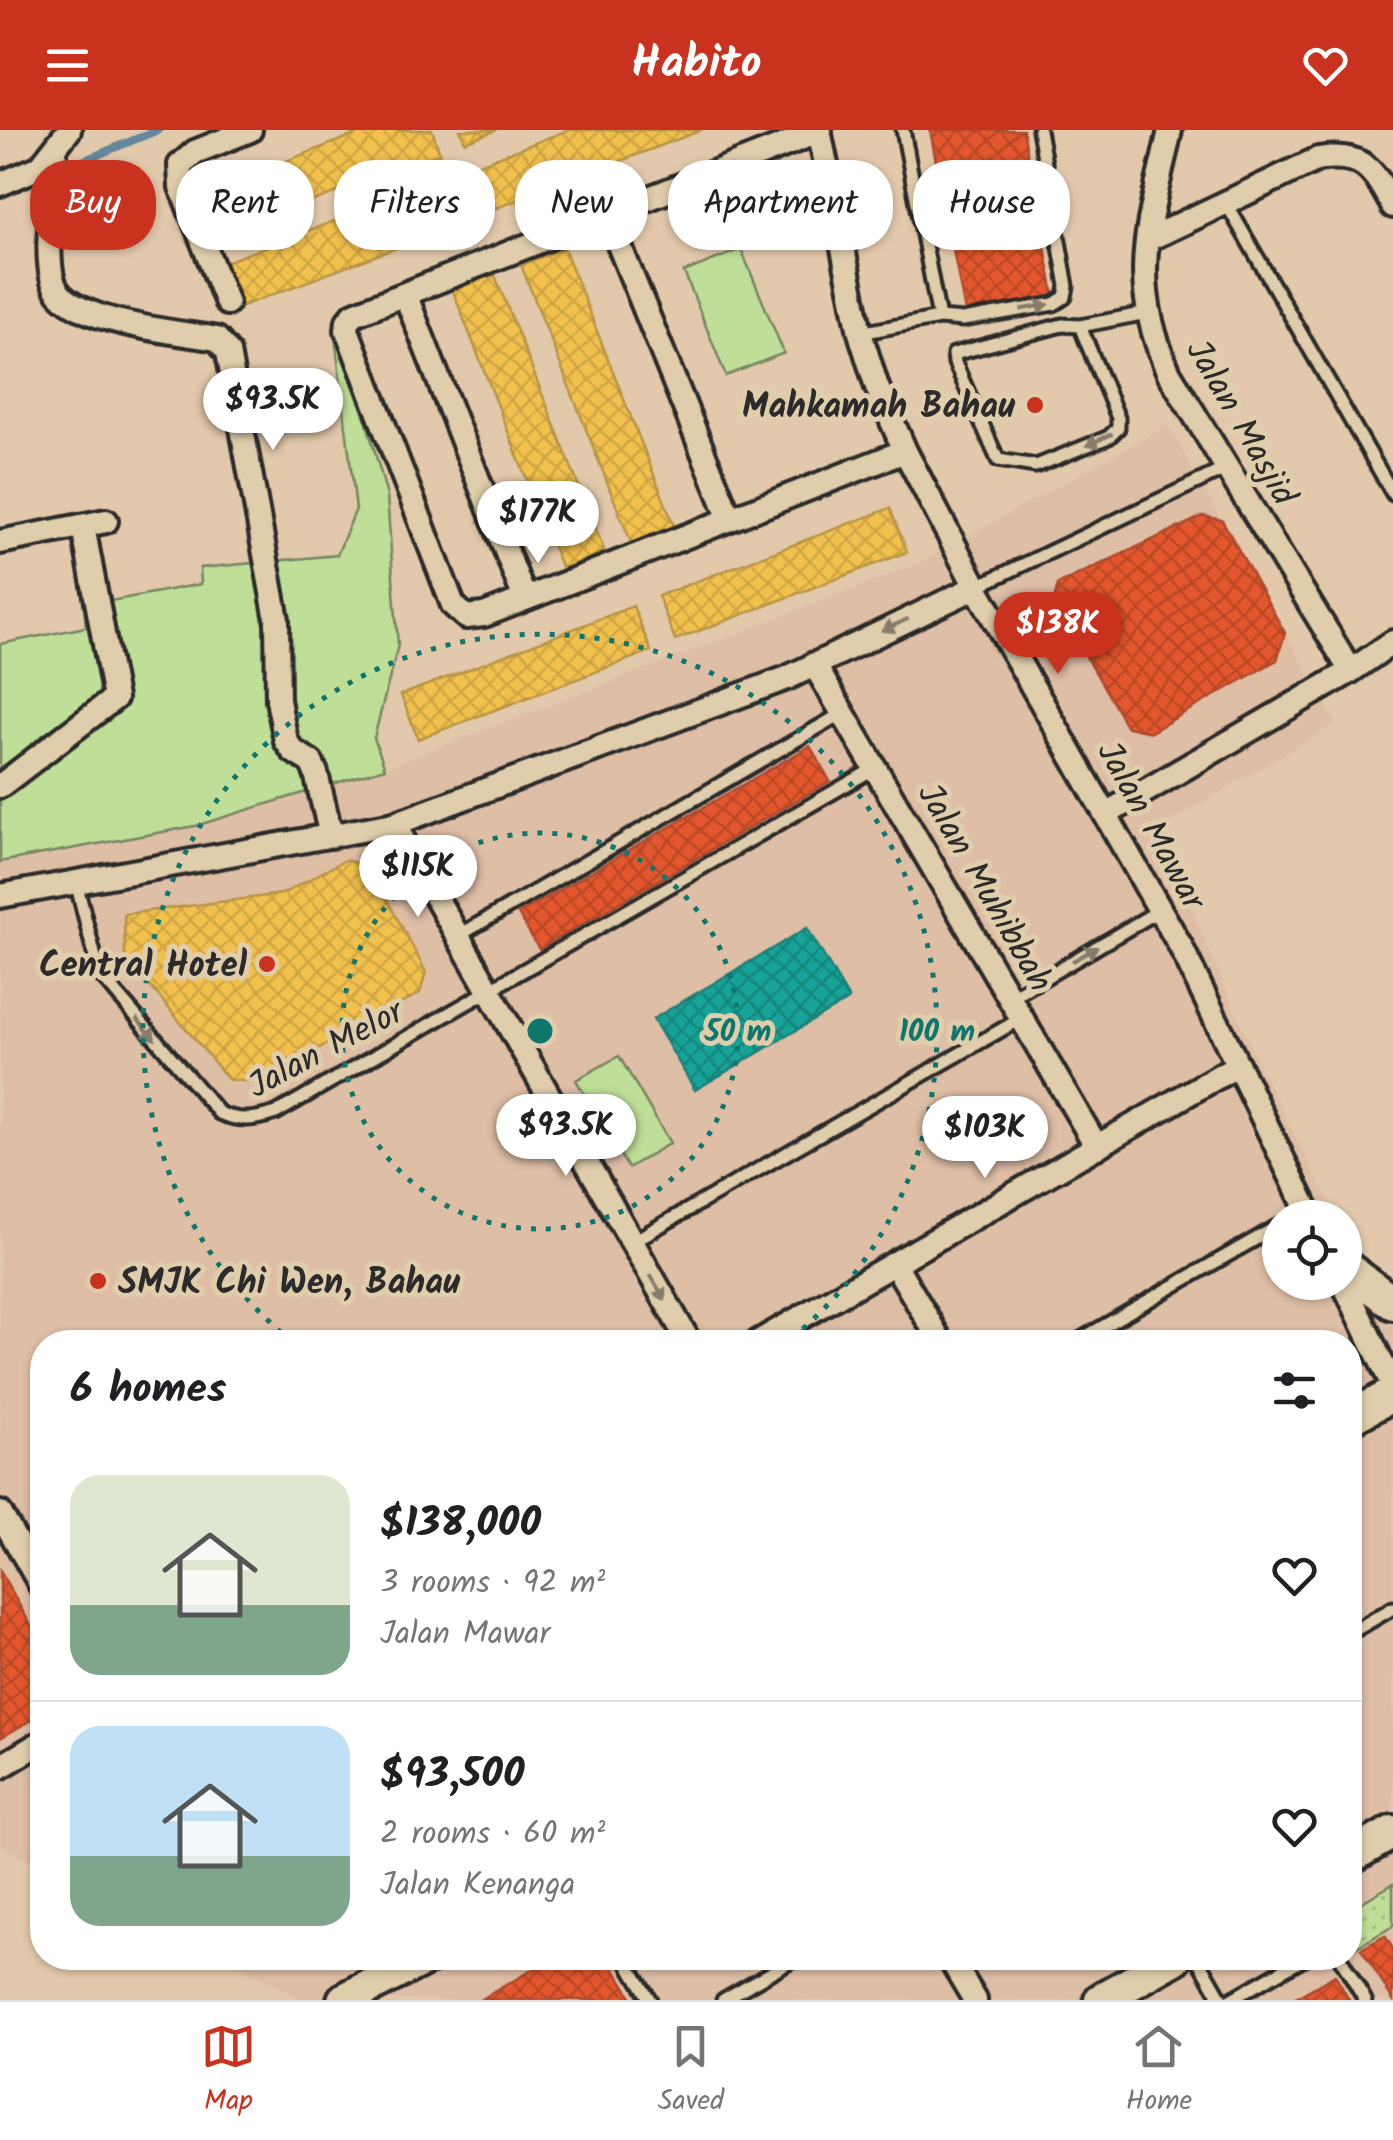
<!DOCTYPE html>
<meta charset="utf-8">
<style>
body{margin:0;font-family:Kalam,sans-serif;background:#f6f6f6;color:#202124;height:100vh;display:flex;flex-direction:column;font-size:38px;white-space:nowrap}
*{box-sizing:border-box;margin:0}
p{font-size:32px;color:#757577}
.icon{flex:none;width:55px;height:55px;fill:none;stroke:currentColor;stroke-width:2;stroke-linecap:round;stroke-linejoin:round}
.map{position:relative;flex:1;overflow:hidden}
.details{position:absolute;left:30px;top:1200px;width:1332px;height:640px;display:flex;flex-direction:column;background:#fff;border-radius:40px;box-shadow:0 2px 8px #0004}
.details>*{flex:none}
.guide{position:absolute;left:30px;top:30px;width:1335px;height:90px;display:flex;gap:20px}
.controls{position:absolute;left:1262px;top:1070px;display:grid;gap:20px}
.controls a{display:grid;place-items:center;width:100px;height:100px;border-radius:50%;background:#fff;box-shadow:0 2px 8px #0004;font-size:50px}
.price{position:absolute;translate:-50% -85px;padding:0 22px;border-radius:35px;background:#fff;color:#222;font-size:32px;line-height:65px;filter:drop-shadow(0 2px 5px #0008)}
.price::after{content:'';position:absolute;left:50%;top:60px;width:30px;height:22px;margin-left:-15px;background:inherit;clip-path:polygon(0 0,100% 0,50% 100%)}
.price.active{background:#c8321e;color:#fff}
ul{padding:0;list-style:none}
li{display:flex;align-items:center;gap:30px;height:250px;padding:0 40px}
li+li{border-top:2px solid #e0e0e0}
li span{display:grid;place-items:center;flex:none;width:280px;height:200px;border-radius:30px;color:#555}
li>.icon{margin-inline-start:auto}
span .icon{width:120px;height:120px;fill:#fffc;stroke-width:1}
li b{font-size:42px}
h2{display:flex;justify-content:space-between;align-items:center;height:120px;padding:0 40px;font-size:42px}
.tag{padding:0 35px;border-radius:40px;background:#fff;box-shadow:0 2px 8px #0004;font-size:35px;line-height:90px}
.tag.active{background:#c8321e;color:#fff}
header{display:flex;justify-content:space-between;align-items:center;height:130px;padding:0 40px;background:#c8321e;color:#fff;font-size:45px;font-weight:800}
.menu{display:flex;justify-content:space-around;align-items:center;height:140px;border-top:2px solid #e0e0e0;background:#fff;font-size:28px;color:#757577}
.menu a{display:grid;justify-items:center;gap:5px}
.menu .active{color:#c8321e}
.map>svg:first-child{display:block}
.built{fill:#dfbea6}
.green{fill:#bfdf98;stroke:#758562;stroke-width:2.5}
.park{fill:url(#park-dots);stroke:#758562;stroke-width:2.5}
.homes{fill:url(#homes-cross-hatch);stroke:#b69444;stroke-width:2.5}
.shops{fill:url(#shops-cross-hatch);stroke:#ac4a2d;stroke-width:2.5}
.public{fill:url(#public-cross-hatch);stroke:#1d7f77;stroke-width:2.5}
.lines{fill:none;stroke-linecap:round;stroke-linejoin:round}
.stream{stroke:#64879d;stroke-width:8}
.service-casing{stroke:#2b2b2b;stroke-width:19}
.minor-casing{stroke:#2b2b2b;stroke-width:30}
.secondary-casing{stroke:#2b2b2b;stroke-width:40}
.service{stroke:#e0cdab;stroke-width:11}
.minor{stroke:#e0cdab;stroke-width:22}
.secondary{stroke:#e0cdab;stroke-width:32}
.oneway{fill:#867c6b}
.ring{fill:none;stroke:#0f766e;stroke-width:5;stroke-dasharray:5 10}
.poi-dot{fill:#c8321e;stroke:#e0cdab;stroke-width:4}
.labels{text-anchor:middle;stroke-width:10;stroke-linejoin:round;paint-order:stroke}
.poi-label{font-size:35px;font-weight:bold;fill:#2b2b2b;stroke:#e0cdab;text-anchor:end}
.street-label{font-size:35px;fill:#2b2b2b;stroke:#e0cdab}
.centre{fill:#0f766e;stroke:#e0cdab;stroke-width:5}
.ring-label{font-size:30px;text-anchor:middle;font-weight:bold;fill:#0f766e;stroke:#e0cdab;stroke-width:10;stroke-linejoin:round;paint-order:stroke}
</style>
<header><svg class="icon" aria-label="menu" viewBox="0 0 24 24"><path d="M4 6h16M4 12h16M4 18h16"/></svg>Habito<svg class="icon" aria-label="heart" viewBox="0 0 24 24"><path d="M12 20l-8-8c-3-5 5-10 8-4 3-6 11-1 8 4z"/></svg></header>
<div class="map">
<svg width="1393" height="1870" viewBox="0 0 1393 1870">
<defs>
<pattern id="park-dots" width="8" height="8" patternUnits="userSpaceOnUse" patternTransform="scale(2.5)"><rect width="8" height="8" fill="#bfdf98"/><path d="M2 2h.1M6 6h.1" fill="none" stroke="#a4c083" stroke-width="1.8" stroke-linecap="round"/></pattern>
<pattern id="homes-cross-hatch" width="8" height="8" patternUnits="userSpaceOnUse" patternTransform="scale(2.5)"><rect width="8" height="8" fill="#f2c14e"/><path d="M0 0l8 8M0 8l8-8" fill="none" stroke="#d0a644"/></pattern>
<pattern id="shops-cross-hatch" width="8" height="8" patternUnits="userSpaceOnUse" patternTransform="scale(2.5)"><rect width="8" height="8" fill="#e4572e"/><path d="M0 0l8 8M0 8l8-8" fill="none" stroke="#b94827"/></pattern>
<pattern id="public-cross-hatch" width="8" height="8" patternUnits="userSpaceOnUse" patternTransform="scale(2.5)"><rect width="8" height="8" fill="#17a398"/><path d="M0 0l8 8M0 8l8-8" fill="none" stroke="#15857c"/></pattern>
</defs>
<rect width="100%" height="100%" fill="#e3c9ab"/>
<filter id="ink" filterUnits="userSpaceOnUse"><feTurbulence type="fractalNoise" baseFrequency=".01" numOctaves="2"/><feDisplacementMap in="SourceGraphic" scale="20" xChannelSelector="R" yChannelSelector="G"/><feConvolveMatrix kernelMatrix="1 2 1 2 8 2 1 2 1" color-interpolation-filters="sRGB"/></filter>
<g filter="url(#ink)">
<!-- built -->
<path class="built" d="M 1168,295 L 1336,593 L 1158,700 L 1257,931 L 1337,1087 L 1280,1088 L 1280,1152 L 1345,1152 L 1345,1103 L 1393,1196 L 1393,1870 L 303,1870 L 222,1828 L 1350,1828 L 1350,1212 L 42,1212 L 42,1737 L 0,1715 L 0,732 L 195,695 L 385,638 L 918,434 Z"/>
<!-- green -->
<path class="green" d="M 741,119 L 784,223 L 726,246 L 684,142 Z
M 335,207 L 366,290 L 387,366 L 398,515 L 374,608 L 385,638 L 195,696 L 0,732 L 0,514 L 86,497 L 84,476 L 201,454 L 200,438 L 337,425 L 356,379 Z
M 619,926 L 670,1013 L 628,1038 L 576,950 Z"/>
<!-- park -->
<path class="park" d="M 1393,1754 L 1393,1796 L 1350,1821 L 1350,1779 Z"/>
<!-- homes -->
<path class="homes" d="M 367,0 L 432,0 L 440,23 L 208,111 L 192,67 Z
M 460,0 L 497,0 L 465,12 Z
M 568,0 L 702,0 L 494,79 L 477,35 Z
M 453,46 L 470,90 L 237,178 L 220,134 Z
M 564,118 L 675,398 L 632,415 L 521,135 Z
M 494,143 L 605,422 L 562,439 L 452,159 Z
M 890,378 L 907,422 L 675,510 L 658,466 Z
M 633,476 L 651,521 L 418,609 L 401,565 Z
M 345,730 L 369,736 L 426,842 L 420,863 L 257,952 L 229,950 L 125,826 L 124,784 L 282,764 Z"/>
<!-- shops -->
<path class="shops" d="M 930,0 L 1023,0 L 1054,165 L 965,182 Z
M 1203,386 L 1222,390 L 1285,503 L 1277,530 L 1151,602 L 1127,597 L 1054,471 L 1058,454 Z
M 810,616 L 830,651 L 539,819 L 518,784 Z
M 0,1441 L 42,1515 L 42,1584 L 0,1608 Z
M 1385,1806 L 1393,1819 L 1393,1870 L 1361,1819 Z
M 552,1828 L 608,1828 L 633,1870 L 480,1870 Z
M 1335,1845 L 1349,1870 L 1292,1870 Z"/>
<!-- public -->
<path class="public" d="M 807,798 L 849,869 L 695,960 L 653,889 Z"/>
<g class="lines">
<!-- stream -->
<path class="stream" d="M 56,42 L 158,0"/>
<defs>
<path id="service" d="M 1226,73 L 1393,364
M 939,188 L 963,190 L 1054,174 L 1065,167 L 1067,156 L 1039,0
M 1080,196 L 1118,288 L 1118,298 L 1109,307 L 1036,336 L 998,330 L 955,233 L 954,224 L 1062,195 L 1080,196 L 1147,183
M 860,203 L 939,188 L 903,0
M 976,457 L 1227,338
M 76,752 L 99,843 L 219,983 C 240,992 254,990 276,983 L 875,638
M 458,806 L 843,583
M 1010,868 L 1160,780
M 632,1112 L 1022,888
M 1076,1212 L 1280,1095
M 1350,1503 L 1393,1478
M 625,1828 L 650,1870
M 1198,1828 L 1222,1870
M 1340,1828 L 1365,1870
M 723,1870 L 795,1828
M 1230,1870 L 1304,1828"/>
<path id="minor" d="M 819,0 L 860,203 L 877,257 L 905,321 L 976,457 L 1181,817 L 1311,1088
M 1170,0 C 1150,94 1126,149 1169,243 L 1351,541
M 55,22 C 55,55 43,125 54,154 C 67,193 180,202 217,209 L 228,222 L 277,490 L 278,570 L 286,611 L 293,621 L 311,632 L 316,643 L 331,706
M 0,54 L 40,37 L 69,0
M 607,85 L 730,389
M 1147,110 L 1318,29 C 1363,22 1373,39 1393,76
M 405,164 L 354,184 L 348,191 L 347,200 L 453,475 L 466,487 L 484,485 L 905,321
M 227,173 L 181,57 L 180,35 L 195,22 L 250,0
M 0,412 L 106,391
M 525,469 L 405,164 L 820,1
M 814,534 L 1097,1017
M 0,656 L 115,568 L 83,396
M 1106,684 L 1351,541 L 1393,512
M 394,694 L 689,1212
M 0,766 L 394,694 L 787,548 L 976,457
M 895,1134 L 941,1212
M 1343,1152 L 1393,1256
M 758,1212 L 1238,935
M 0,1383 L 42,1457
M 0,1637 L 42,1612
M 950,1828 L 975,1870"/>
<path id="secondary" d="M 1345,1137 L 1393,1173
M 1350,1288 L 1393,1264
M 1350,1727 L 1393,1702
M 344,1870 L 425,1828
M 1101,1870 L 1175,1828"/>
</defs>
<!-- service casing -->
<use href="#service" class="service-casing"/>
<!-- minor casing -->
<use href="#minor" class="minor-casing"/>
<!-- secondary casing -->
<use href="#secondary" class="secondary-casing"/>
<!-- service -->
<use href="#service" class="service"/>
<!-- minor -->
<use href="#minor" class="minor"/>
<!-- secondary -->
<use href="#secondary" class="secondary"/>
</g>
<!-- one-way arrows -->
<defs><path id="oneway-solid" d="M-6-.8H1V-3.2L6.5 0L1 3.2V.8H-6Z" transform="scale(2.5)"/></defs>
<g class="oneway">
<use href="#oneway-solid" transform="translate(1035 177) rotate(-10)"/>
<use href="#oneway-solid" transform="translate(1099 310) rotate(155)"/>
<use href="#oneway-solid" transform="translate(895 495) rotate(155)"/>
<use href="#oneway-solid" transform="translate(1085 824) rotate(-30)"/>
<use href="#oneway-solid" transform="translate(146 899) rotate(50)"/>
<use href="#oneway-solid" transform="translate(658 1158) rotate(60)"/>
</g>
</g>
<!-- distance rings -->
<g class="ring">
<circle cx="540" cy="901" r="198"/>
<path d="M293 1212A397 397 0 1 1 787 1212"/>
</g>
<!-- markers -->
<g class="poi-dot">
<circle cx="1035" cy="275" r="10"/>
<circle cx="267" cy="834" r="10"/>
<circle cx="98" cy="1151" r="10"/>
</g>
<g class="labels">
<!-- poi labels -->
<g class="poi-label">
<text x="1015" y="287">Mahkamah Bahau</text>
<text x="247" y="846">Central Hotel</text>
<text x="118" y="1163" text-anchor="start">SMJK Chi Wen, Bahau</text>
</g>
<!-- street labels -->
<g class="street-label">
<text transform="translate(1242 292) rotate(60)" y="12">Jalan Masjid</text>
<text transform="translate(1152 695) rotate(61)" y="12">Jalan Mawar</text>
<text transform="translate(986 757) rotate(60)" y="12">Jalan Muhibbah</text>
<text transform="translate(325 918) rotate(-28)" y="12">Jalan Melor</text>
</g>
</g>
<circle cx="540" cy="901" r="15" class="centre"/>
<g class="ring-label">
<text x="738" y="911">50 m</text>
<text x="937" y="911">100 m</text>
</g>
</svg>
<div class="controls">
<a><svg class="icon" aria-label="locate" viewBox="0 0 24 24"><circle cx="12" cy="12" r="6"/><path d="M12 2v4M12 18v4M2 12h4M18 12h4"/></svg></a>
</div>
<b class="price" style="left:273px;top:323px">$93.5K</b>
<b class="price" style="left:538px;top:436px">$177K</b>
<b class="price active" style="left:1058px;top:547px">$138K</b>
<b class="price" style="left:418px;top:790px">$115K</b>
<b class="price" style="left:566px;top:1049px">$93.5K</b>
<b class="price" style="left:985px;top:1051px">$103K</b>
<div class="guide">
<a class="tag active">Buy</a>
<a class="tag">Rent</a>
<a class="tag">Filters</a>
<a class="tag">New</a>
<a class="tag">Apartment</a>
<a class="tag">House</a>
</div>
<section class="details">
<h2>6 homes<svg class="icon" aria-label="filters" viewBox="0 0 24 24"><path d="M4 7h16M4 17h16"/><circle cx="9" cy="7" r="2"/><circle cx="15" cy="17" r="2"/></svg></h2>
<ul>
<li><span style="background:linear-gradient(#dfe7d0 65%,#7fa58c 0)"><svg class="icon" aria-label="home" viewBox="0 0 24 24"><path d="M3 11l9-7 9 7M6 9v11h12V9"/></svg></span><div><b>$138,000</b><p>3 rooms · 92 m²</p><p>Jalan Mawar</p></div><svg class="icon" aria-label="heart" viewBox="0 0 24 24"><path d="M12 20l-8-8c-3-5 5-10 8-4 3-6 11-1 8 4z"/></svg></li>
<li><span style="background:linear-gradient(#bfe0f5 65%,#7fa58c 0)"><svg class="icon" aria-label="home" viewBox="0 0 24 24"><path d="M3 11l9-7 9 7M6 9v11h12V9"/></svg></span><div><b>$93,500</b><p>2 rooms · 60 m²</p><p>Jalan Kenanga</p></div><svg class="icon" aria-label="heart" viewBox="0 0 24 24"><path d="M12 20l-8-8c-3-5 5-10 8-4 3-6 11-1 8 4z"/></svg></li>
</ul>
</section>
</div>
<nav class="menu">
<a class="active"><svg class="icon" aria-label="map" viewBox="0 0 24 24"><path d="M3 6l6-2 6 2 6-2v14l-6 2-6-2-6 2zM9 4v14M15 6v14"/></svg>Map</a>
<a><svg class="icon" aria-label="saved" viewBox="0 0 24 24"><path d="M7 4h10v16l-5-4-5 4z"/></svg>Saved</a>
<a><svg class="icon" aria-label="home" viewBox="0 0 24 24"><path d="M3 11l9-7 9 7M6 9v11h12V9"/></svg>Home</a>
</nav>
